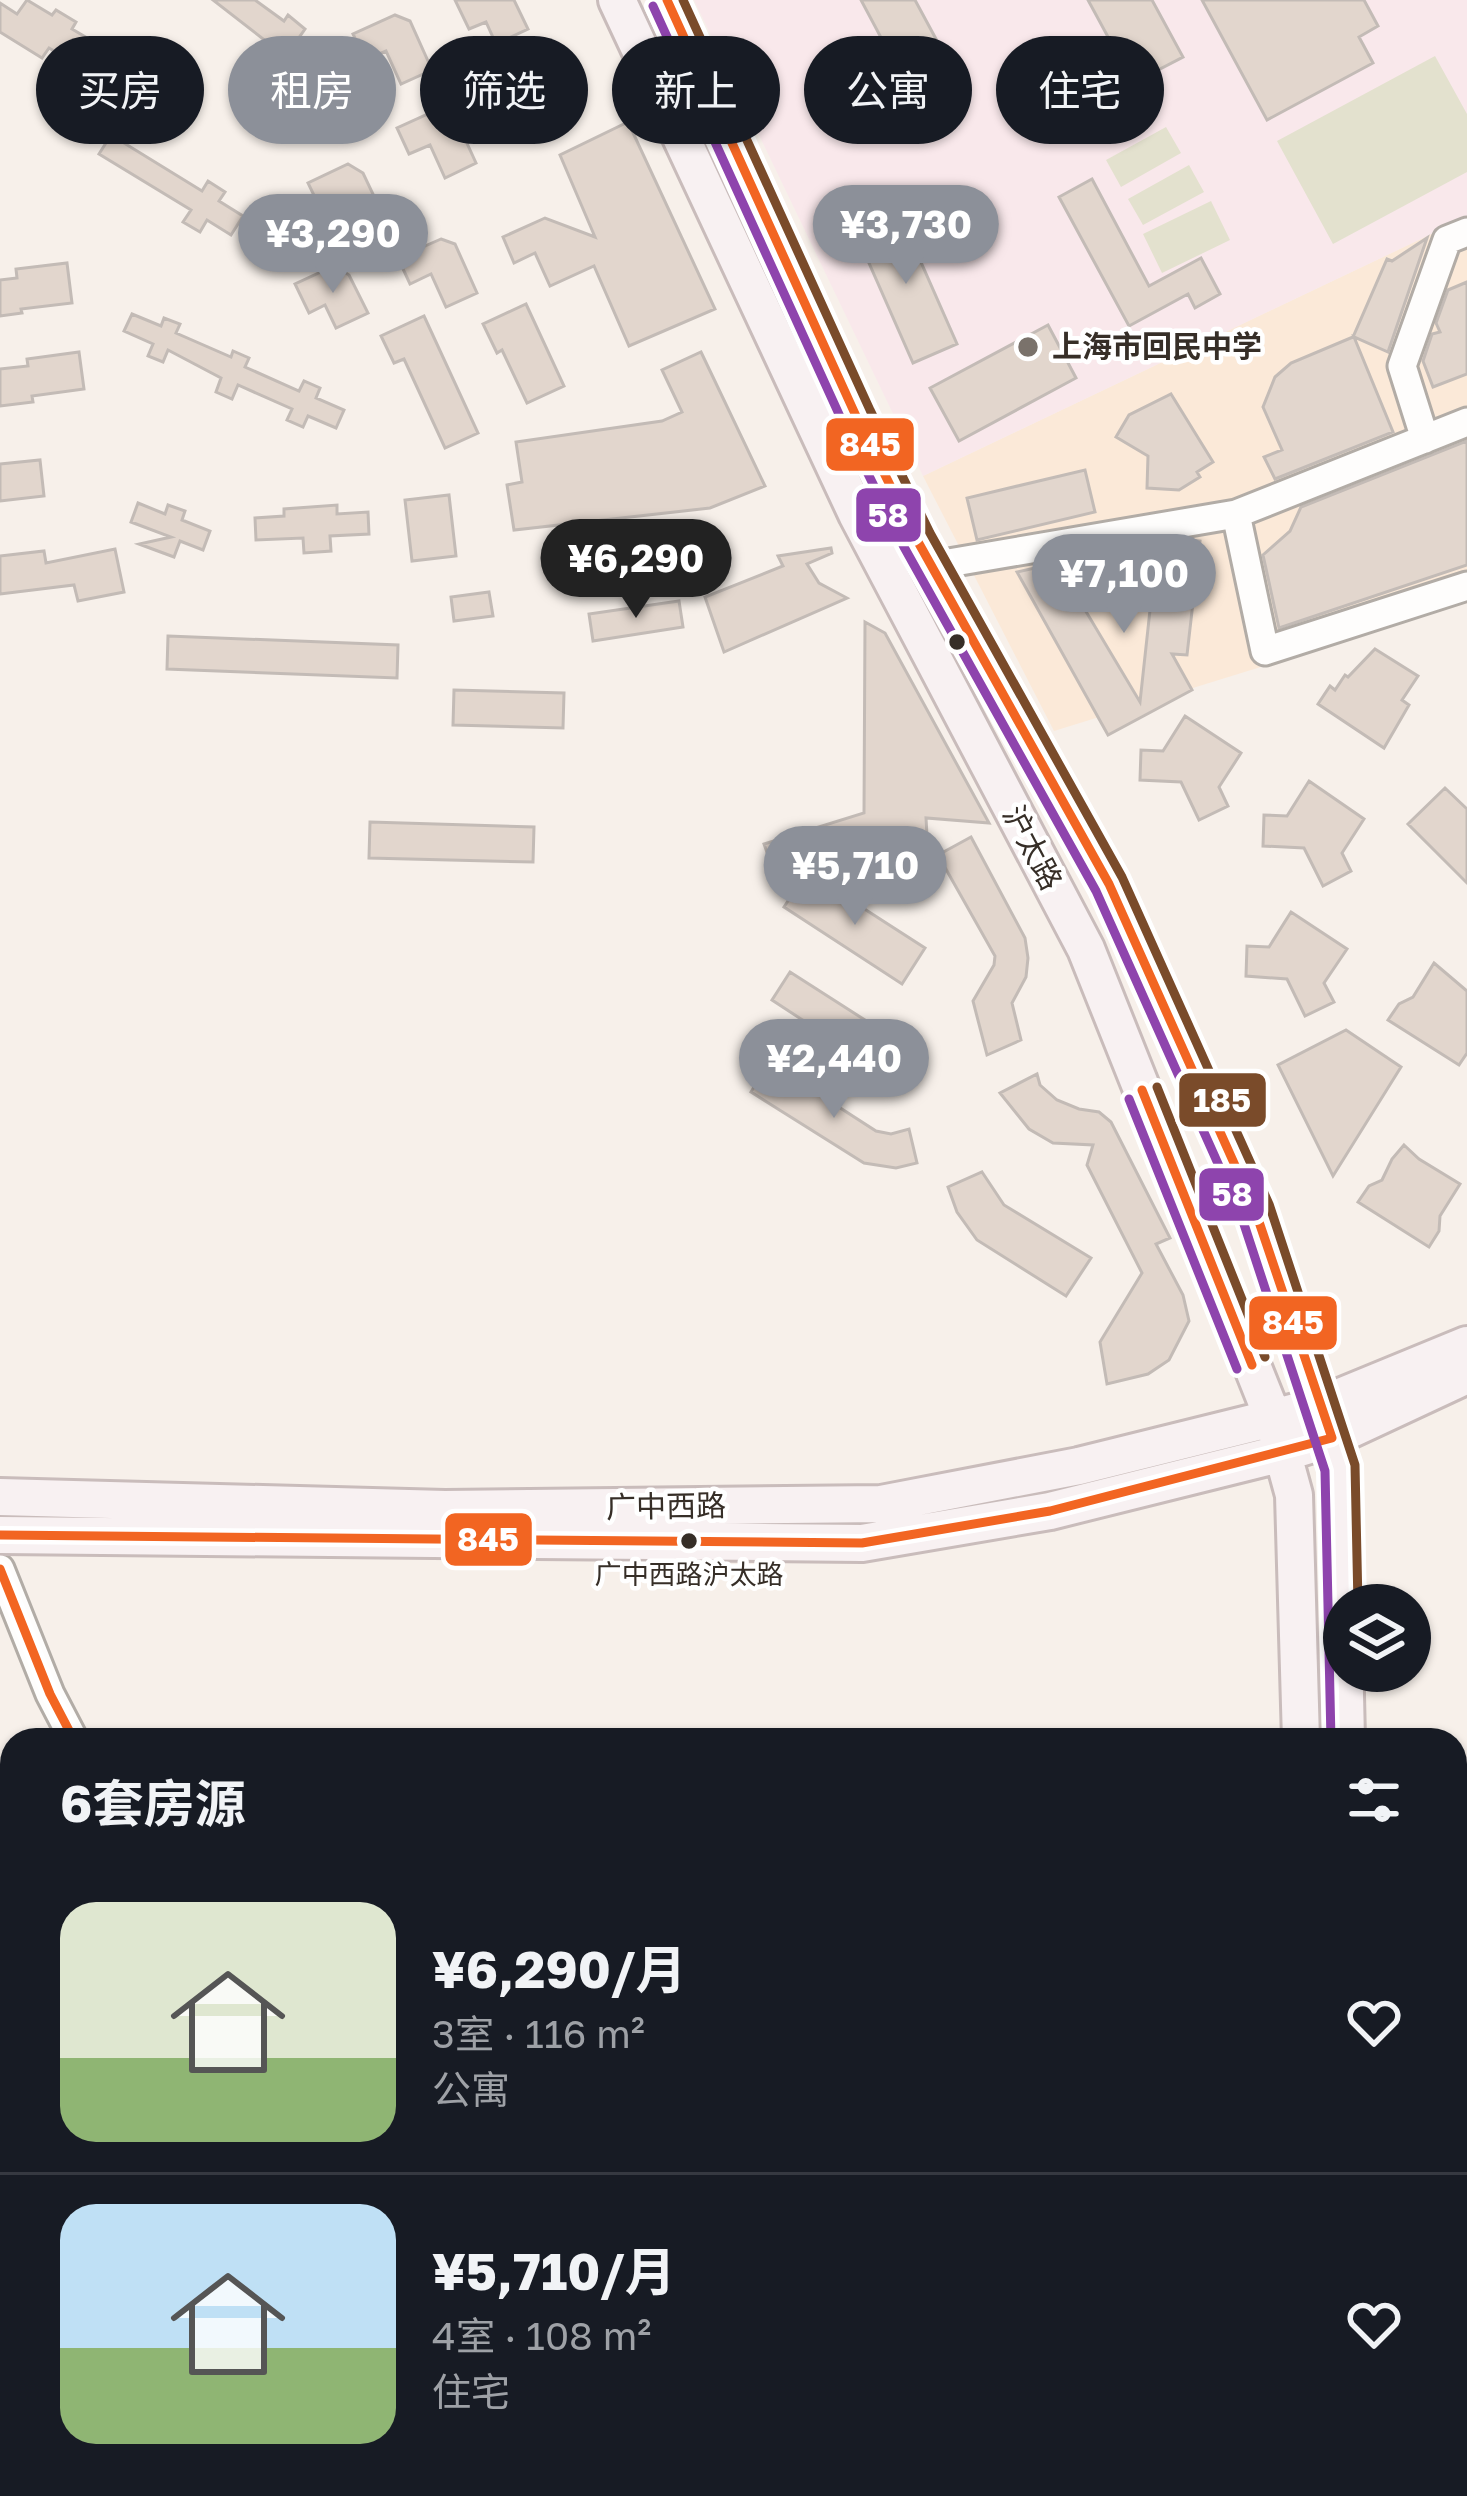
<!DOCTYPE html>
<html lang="zh">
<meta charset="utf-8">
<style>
body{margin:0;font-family:"Golos Text","Noto Sans SC",sans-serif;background:#242831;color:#f1f3f6;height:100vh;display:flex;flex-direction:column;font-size:45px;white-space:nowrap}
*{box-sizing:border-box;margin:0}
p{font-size:39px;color:#9ea1a6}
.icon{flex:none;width:66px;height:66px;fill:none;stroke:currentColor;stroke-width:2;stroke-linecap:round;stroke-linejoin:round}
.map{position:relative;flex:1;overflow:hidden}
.drawer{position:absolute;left:0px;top:1728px;width:1467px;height:768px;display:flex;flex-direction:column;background:#171b24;border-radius:36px 36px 0 0;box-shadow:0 3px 9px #0004}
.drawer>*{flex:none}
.top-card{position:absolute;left:36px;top:36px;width:1395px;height:108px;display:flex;gap:24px}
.buttons{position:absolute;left:1323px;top:1584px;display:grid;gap:24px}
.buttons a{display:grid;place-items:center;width:108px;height:108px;border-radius:50%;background:#171b24;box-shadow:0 3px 9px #0004;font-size:60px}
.price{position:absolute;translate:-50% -102px;padding:0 27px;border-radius:42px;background:#8c9099;color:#fff;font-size:39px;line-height:78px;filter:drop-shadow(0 3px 6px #0008)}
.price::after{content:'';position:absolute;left:50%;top:72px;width:36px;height:27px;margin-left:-18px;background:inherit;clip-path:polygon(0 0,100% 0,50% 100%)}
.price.current{background:#222;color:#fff}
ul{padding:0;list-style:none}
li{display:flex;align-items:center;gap:36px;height:300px;padding:0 60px}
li+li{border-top:3px solid #363941}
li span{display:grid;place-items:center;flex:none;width:336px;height:240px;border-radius:36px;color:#555}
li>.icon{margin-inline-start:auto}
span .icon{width:144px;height:144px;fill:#fffc;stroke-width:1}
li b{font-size:51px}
h2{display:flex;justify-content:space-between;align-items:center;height:144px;padding:0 60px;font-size:51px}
.tag{padding:0 42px;border-radius:54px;background:#171b24;box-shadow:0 3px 9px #0004;font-size:42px;line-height:108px}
.tag.current{background:#8c9099;color:#fff}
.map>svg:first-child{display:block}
.built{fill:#fbe9d8}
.education{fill:#f9e8eb}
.green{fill:#e3e1ce}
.building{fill:#e2d6cd;stroke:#c3bbb6;stroke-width:3}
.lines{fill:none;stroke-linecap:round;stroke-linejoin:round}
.minor-casing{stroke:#b2aca6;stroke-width:33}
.major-casing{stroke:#c9bcbb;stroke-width:42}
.minor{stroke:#fefdfc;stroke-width:27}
.major{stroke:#f8f1f2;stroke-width:36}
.bus-1-casing{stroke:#fff;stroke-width:18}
.bus-2-casing{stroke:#fff;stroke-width:18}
.bus-3-casing{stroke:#fff;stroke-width:18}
.bus-1{stroke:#f26522;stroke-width:9}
.bus-2{stroke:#8e44ad;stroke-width:9}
.bus-3{stroke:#7a4b2a;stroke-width:9}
.poi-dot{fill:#7a726b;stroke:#fff;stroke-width:4.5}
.bus-dot{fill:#362e27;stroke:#fff;stroke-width:4.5}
.labels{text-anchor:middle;stroke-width:9;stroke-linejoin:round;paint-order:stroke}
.bus-label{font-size:27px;fill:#362e27;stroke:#fff}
.poi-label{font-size:30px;font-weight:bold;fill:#362e27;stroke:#fff;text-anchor:start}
.street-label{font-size:30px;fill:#362e27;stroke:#fff}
.line-badge{stroke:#fff;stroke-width:4.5}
.badge-label{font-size:33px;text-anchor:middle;font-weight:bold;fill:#fff}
</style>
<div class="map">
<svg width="1467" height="2496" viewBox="0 0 1467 2496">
<rect width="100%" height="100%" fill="#f7f0ea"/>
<!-- built -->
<path class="built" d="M 1467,217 L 1467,603 L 1054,731 L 923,476 Z
M 1467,2419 L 1467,2496 L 1402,2496 L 1400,2484 L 1455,2484 L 1455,2423 Z"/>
<!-- education -->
<path class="education" d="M 694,0 L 1467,0 L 1467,217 L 923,476 Z"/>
<!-- green -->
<path class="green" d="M 1435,56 L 1467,114 L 1467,172 L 1333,244 L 1277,141 Z
M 1166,127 L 1181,153 L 1121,187 L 1106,160 Z
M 1189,165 L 1204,192 L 1143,225 L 1128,199 Z
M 1211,201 L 1230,240 L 1162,273 L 1143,234 Z"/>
<!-- building -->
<path class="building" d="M 27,0 L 52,15 L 56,10 L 76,22 L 72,29 L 94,42 L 79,66 L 49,48 L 42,58 L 0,32 L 0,3 L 17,14 Z
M 213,0 L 255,0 L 284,21 L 288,15 L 305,29 L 298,39 L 319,55 L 306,72 L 283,54 L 274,66 L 258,54 L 267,42 Z
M 455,0 L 514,0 L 528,29 L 496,44 L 486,22 L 469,29 Z
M 861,0 L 915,0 L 936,39 L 894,62 Z
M 1088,0 L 1152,0 L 1183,57 L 1133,83 Z
M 1202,0 L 1364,0 L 1378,26 L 1359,37 L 1373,63 L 1267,120 Z
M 395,15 L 410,21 L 432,70 L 401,84 L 386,51 L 365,60 L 353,34 Z
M 530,65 L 545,73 L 563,112 L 531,126 L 521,104 L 504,112 L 490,83 Z
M 439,109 L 454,115 L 476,163 L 445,178 L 430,145 L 409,154 L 397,128 Z
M 628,122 L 715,309 L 629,346 L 594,266 L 550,286 L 535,253 L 514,263 L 503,237 L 545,218 L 595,237 L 560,155 Z
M 111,135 L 202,191 L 208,181 L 225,192 L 219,201 L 243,216 L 231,235 L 207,220 L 200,232 L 183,222 L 191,210 L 99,154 Z
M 348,164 L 363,173 L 381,211 L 350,226 L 339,204 L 322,212 L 308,183 Z
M 1092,179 L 1149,286 L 1201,258 L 1220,294 L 1195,308 L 1188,294 L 1129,326 L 1059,197 Z
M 898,210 L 957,344 L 913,363 L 854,229 Z
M 1427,238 L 1388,352 L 1354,337 L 1393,432 L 1275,479 L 1264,457 L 1282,450 L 1263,407 L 1275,377 L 1291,363 L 1353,337 L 1387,259 L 1392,261 Z
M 441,239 L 455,244 L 477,293 L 446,307 L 431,274 L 410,284 L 398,258 Z
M 67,263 L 72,303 L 21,309 L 22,313 L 0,316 L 0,280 L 17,278 L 16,269 Z
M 334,266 L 349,275 L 368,313 L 336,328 L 325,305 L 309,313 L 295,284 Z
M 1467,282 L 1467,374 L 1433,387 L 1423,361 L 1432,334 L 1440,332 L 1436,323 L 1448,290 Z
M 526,304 L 564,386 L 527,403 L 502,350 L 497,353 L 483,324 Z
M 132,314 L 161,326 L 164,318 L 180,324 L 176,333 L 231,357 L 233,351 L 249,358 L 245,367 L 299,391 L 304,381 L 320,388 L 316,398 L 344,410 L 336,428 L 308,416 L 303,427 L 287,420 L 292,409 L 238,385 L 232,399 L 216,392 L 221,378 L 168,350 L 163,362 L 148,356 L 153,344 L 124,331 Z
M 424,316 L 478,433 L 445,448 L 404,359 L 394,363 L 381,336 Z
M 1048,325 L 1076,378 L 959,441 L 930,388 Z
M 79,352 L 84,389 L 32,396 L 33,402 L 0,406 L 0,369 L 28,366 L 27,359 Z
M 701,352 L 765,486 L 710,508 L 514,530 L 507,485 L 522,482 L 516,442 L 662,421 L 682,412 L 662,370 Z
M 1171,394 L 1213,462 L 1197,472 L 1200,477 L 1179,490 L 1147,488 L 1148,456 L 1116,437 L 1129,415 Z
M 1467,441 L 1467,565 L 1279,628 L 1263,555 L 1290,531 L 1301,507 Z
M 40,460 L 44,496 L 0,501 L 0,464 Z
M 1085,470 L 1095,512 L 977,540 L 967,498 Z
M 449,495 L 456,556 L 412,561 L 405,500 Z
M 138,503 L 165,514 L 168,505 L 185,511 L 182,520 L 210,531 L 203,550 L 180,541 L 174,557 L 139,544 L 171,537 L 131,522 Z
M 337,505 L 337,514 L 368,512 L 369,534 L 330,536 L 331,551 L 304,553 L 303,538 L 256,540 L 255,518 L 284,516 L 284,509 Z
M 1191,540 L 1200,541 L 1187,655 L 1172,654 L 1192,690 L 1108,735 L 1017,572 L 1057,563 L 1140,702 L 1157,546 Z
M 831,548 L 832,553 L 807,564 L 819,583 L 847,598 L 724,652 L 705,597 L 783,566 L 778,556 Z
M 115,549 L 124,592 L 78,601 L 74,585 L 0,594 L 0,556 L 44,551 L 46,563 Z
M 489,592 L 493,616 L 454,621 L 451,597 Z
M 679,601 L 683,627 L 593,641 L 589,614 Z
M 865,622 L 885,633 L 989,823 L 926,818 L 928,853 L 867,856 L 865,831 L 770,861 L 764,844 L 864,813 Z
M 168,636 L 398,645 L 397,678 L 167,669 Z
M 1375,649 L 1418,676 L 1402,700 L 1409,705 L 1384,748 L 1318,704 L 1330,686 L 1335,690 L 1345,675 L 1348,677 Z
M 454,690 L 564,693 L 563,728 L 453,725 Z
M 1185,716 L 1241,753 L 1219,787 L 1228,806 L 1199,820 L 1181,782 L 1140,780 L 1141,750 L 1163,751 Z
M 1309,781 L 1364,819 L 1342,853 L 1351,871 L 1323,886 L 1304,848 L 1263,846 L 1264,815 L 1287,816 Z
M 1445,788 L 1467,809 L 1467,883 L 1408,824 Z
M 370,822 L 534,827 L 533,862 L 369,858 Z
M 971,837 L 1025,938 L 1028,958 L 1026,977 L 1012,1003 L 1021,1040 L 987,1055 L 973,1001 L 994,965 L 995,956 L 938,855 Z
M 807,872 L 925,948 L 902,984 L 784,907 Z
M 1291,912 L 1347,949 L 1324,983 L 1334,1002 L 1305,1016 L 1287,979 L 1246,976 L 1247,946 L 1269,947 Z
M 1434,963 L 1467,991 L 1467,1053 L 1459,1065 L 1388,1020 L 1399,1004 L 1413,997 Z
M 790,972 L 904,1045 L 885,1074 L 772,1000 Z
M 1346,1030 L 1401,1067 L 1333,1176 L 1278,1065 Z
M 769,1062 L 876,1131 L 891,1134 L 909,1129 L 917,1163 L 896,1168 L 864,1163 L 751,1092 Z
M 1037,1074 L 1040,1085 L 1057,1100 L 1079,1109 L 1099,1112 L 1111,1122 L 1170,1238 L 1156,1244 L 1183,1295 L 1189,1321 L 1169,1360 L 1148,1374 L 1107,1384 L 1100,1342 L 1142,1273 L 1087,1165 L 1093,1145 L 1053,1143 L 1029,1129 L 1000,1093 Z
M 1404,1145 L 1419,1159 L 1460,1184 L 1440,1216 L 1439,1231 L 1429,1247 L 1358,1202 L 1369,1186 L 1382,1180 L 1392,1159 Z
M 982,1172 L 1004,1205 L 1091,1258 L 1066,1296 L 977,1240 L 957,1212 L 948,1187 Z"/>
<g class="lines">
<defs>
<path id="minor" d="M 1425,439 L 1402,366 L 1447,240 L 1467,232
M 1236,514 L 1265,651 L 1467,586
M 931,566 L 1236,514 L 1467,422
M 0,1569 L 50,1694 L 74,1740
M 453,2484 L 457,2496"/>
<path id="major" d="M 617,0 L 857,514 L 1086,949 L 1273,1418 L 1294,1495 L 1301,1740
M 667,0 L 856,416 L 917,540 L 1109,884 L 1255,1210 L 1340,1468 L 1346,1740
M 0,1497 L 445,1509 L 881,1504 L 1079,1466 L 1273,1418 L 1321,1405 L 1467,1345
M 0,1535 L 862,1543 L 1050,1511 L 1283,1453 L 1332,1438 L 1467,1375
M 1455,2350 L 1467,2347
M 1455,2399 L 1467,2396
M 1328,2484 L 1329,2496
M 1376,2484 L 1378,2496
M 927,2496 L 968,2484
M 1096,2496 L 1137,2484"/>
</defs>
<!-- minor casing -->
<use href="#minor" class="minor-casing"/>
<!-- major casing -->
<use href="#major" class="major-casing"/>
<!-- minor -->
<use href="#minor" class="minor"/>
<!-- major -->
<use href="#major" class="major"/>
<defs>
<path id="bus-1" d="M 1142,1090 L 1252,1365
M 0,1535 L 862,1543 L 1050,1511 L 1332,1438 L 1255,1210 L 1109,884 L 917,540 L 856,416 L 667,0
M 0,1569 L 50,1694 L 74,1740"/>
<path id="bus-2" d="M 653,6 L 843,423 L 904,547 L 1096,891 L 1241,1215 L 1325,1471 L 1331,1740
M 1129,1099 L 1237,1369"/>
<path id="bus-3" d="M 683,0 L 870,410 L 930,533 L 1122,877 L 1269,1204 L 1355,1465 L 1358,1605
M 1157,1087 L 1265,1357"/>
</defs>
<!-- bus-1 casing -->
<use href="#bus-1" class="bus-1-casing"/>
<!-- bus-2 casing -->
<use href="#bus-2" class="bus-2-casing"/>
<!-- bus-3 casing -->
<use href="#bus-3" class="bus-3-casing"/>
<!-- bus-1 -->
<use href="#bus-1" class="bus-1"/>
<!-- bus-2 -->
<use href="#bus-2" class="bus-2"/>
<!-- bus-3 -->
<use href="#bus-3" class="bus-3"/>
</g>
<!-- markers -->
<circle class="poi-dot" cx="1028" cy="347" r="12"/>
<g class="bus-dot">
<circle cx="957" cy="642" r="10"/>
<circle cx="689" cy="1541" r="10"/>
</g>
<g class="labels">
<!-- bus labels -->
<g class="bus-label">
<text x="689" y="1584">广中西路沪太路</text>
</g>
<!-- poi labels -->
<g class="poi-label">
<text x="1052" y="357">上海市回民中学</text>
</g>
<!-- street labels -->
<g class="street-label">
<text transform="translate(1032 848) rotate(62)" y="10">沪太路</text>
<text transform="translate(666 1507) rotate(-1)" y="10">广中西路</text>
</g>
</g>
<g class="line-badge">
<rect x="824" y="416" width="92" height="57" rx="12" fill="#f26522"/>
<rect x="854" y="486" width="69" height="58" rx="12" fill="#8e44ad"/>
<rect x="1177" y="1071" width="91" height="58" rx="12" fill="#7a4b2a"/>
<rect x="1197" y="1166" width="69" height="57" rx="12" fill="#8e44ad"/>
<rect x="1247" y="1294" width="92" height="58" rx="12" fill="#f26522"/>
<rect x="443" y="1511" width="91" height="57" rx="12" fill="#f26522"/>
</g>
<g class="badge-label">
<text x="870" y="456">845</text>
<text x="888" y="527">58</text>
<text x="1222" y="1112">185</text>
<text x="1232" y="1206">58</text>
<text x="1293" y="1334">845</text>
<text x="488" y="1551">845</text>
</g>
</svg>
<div class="buttons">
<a><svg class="icon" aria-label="layers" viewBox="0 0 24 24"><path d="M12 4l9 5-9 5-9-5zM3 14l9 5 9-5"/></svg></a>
</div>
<b class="price" style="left:906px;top:287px">¥3,730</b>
<b class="price" style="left:333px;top:296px">¥3,290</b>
<b class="price current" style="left:636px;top:621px">¥6,290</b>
<b class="price" style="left:1124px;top:636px">¥7,100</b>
<b class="price" style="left:855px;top:928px">¥5,710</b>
<b class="price" style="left:834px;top:1121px">¥2,440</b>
<div class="top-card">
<a class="tag">买房</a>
<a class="tag current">租房</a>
<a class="tag">筛选</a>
<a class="tag">新上</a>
<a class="tag">公寓</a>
<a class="tag">住宅</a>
</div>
<section class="drawer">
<h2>6套房源<svg class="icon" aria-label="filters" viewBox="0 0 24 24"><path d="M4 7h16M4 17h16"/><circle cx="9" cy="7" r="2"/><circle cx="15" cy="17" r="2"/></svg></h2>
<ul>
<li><span style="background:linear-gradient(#dfe7d0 65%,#8fb573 0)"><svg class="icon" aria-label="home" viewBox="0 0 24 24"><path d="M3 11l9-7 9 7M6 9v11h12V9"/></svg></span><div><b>¥6,290/月</b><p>3室 · 116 m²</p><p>公寓</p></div><svg class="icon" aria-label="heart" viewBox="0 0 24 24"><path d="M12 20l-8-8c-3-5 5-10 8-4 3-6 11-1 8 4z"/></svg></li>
<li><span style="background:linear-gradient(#bfe0f5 60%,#8fb573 0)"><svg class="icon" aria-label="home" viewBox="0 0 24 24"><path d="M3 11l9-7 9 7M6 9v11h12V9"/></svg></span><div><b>¥5,710/月</b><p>4室 · 108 m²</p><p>住宅</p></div><svg class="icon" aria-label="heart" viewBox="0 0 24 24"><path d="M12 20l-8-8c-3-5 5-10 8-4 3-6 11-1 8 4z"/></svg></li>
</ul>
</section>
</div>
